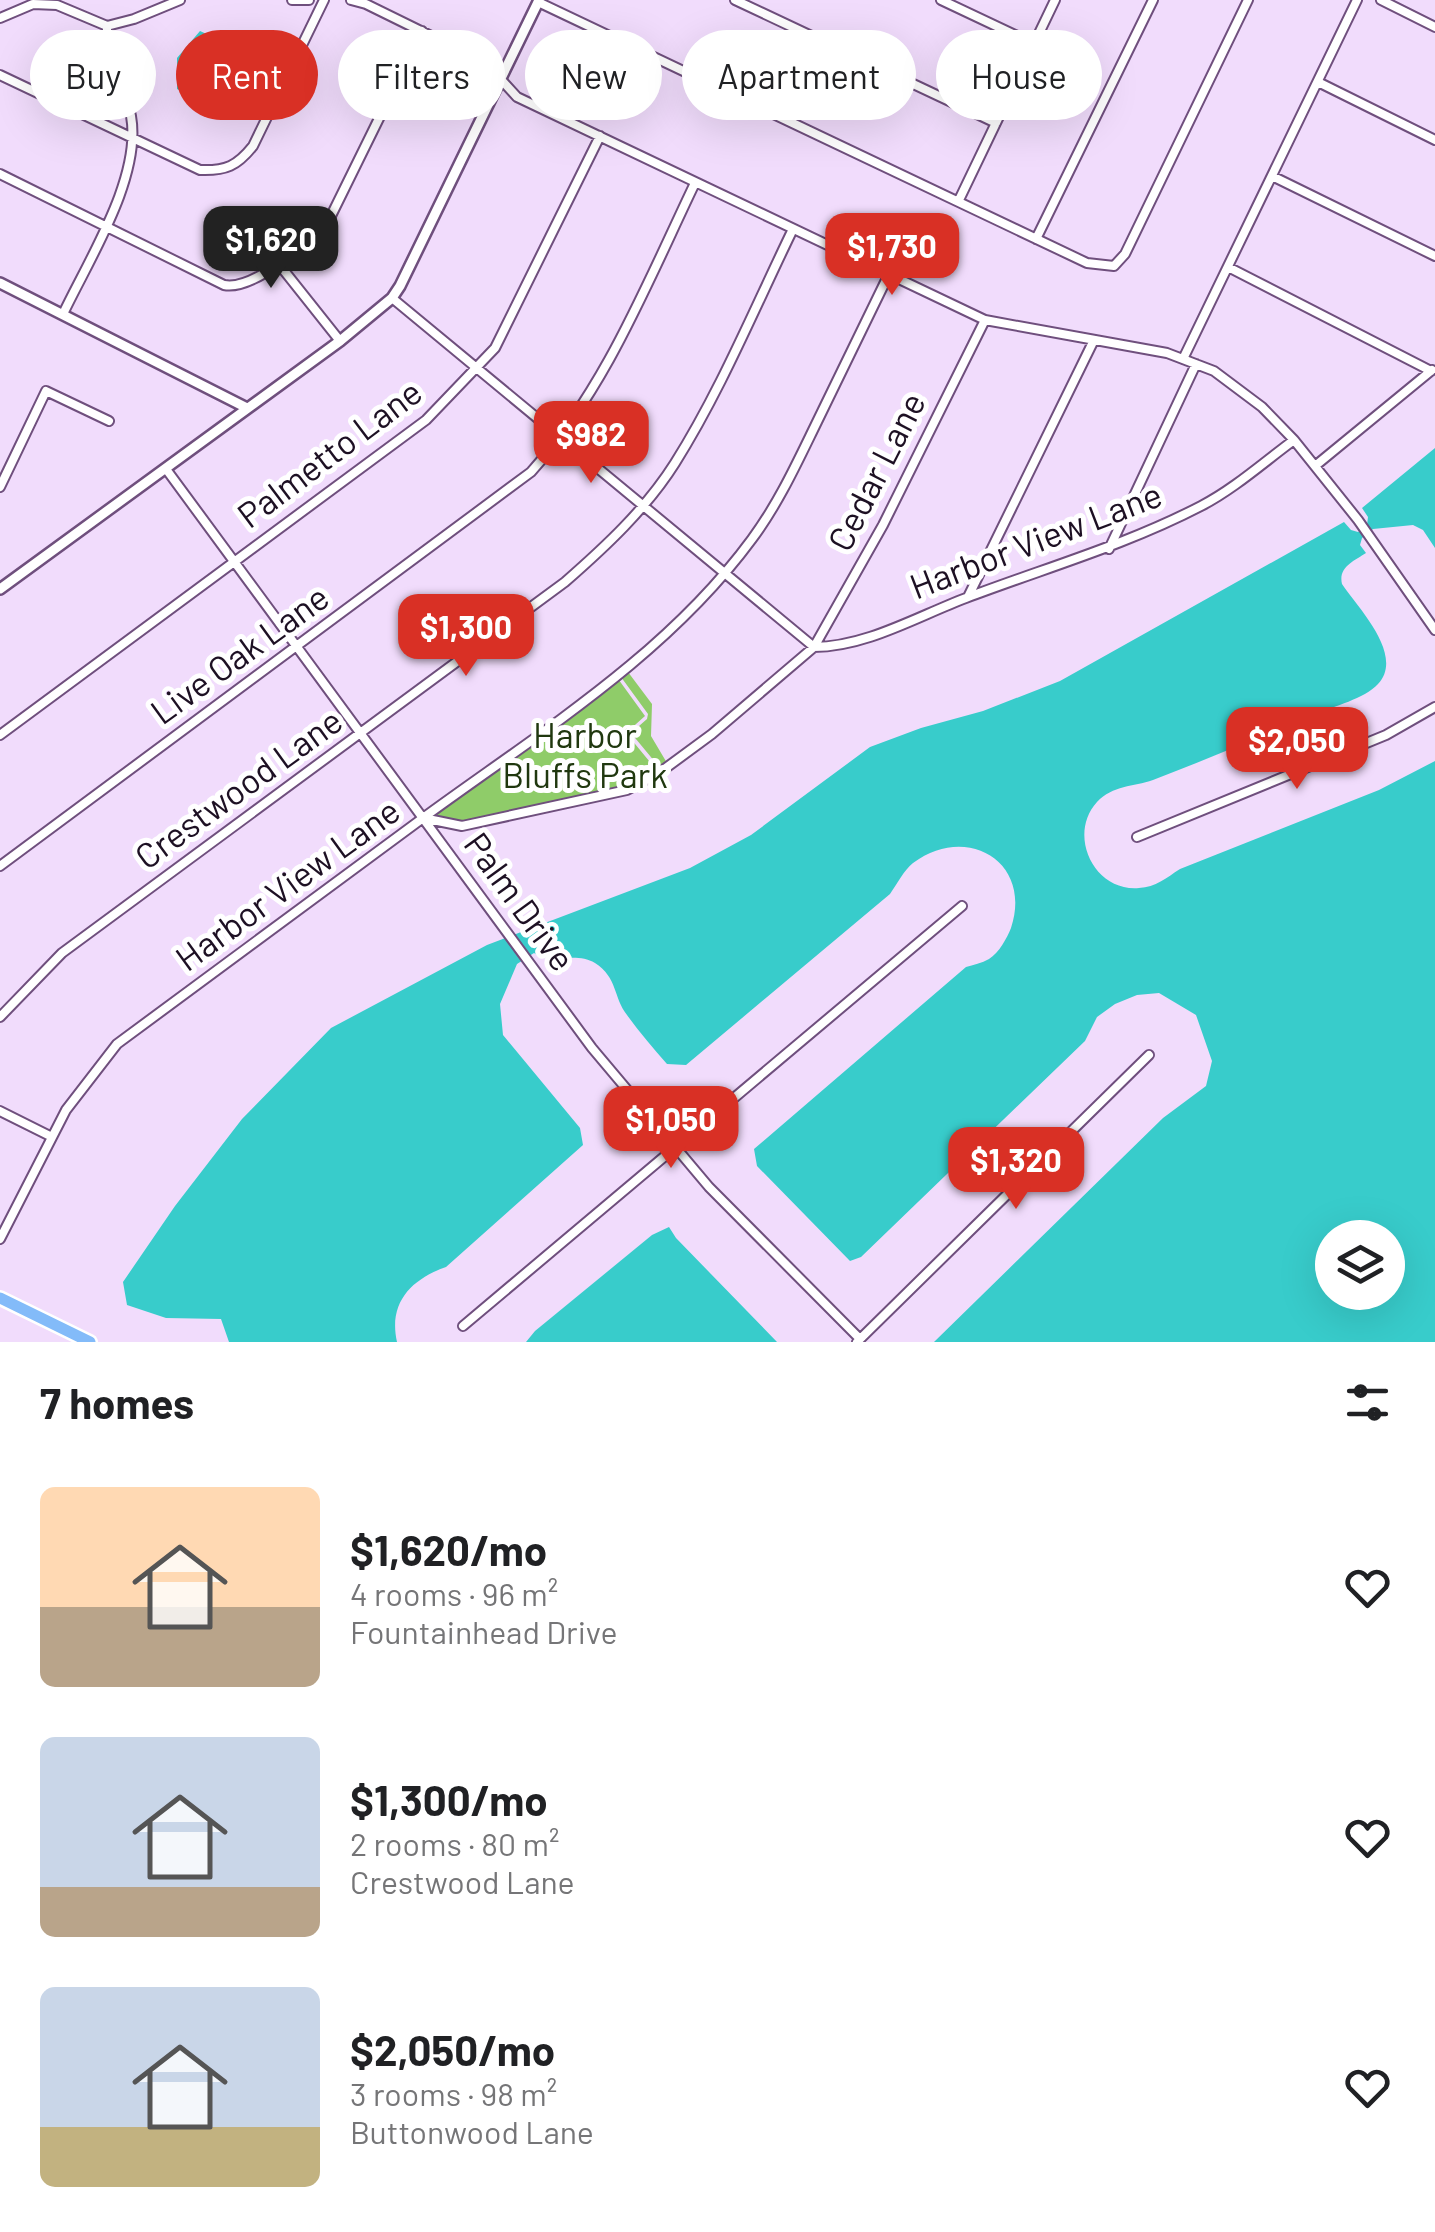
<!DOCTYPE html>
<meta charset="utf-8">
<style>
body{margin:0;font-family:Barlow,sans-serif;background:#f6f6f6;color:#202124;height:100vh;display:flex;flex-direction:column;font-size:38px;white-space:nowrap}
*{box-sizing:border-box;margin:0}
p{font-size:32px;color:#757577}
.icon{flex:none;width:55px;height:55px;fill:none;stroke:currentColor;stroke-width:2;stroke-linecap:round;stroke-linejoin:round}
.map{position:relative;height:1342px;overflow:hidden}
.panel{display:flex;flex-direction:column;background:#fff;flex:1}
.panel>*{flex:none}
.hud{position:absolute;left:30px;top:30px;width:1375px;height:90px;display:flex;gap:20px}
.controls{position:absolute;left:1315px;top:1220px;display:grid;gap:20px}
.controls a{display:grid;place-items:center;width:90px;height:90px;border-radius:50%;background:#fff;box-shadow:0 10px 40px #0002;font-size:50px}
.price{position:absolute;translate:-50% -85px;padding:0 22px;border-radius:20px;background:#d93025;color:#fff;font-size:32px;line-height:65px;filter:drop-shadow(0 2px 5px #0008)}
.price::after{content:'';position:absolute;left:50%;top:60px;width:30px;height:22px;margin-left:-15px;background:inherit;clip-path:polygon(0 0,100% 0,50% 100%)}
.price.current{background:#222;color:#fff}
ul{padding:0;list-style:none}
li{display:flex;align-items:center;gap:30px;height:250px;padding:0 40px}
li span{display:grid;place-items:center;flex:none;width:280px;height:200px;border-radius:15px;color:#555}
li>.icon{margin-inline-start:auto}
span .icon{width:120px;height:120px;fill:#fffc;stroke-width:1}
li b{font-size:42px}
h2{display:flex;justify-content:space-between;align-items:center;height:120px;padding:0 40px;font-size:42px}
.tag{padding:0 35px;border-radius:45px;background:#fff;box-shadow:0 10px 40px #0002;font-size:35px;line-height:90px}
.tag.current{background:#d93025;color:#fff}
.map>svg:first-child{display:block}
.green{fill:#8fcc69}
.water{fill:#38cccb;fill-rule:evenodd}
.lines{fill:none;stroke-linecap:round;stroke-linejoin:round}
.minor-casing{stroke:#6f4f7d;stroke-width:12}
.tertiary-casing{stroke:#6f4f7d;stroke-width:14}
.primary-casing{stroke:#fff;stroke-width:16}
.minor{stroke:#fff;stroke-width:8}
.tertiary{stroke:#fff;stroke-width:9}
.primary{stroke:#83bbf9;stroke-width:11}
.labels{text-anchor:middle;stroke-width:10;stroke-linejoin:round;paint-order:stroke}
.street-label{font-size:35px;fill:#1d1023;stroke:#fff}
.park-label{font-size:35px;fill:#20380f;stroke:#fff}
</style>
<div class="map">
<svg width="1435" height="1342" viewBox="0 0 1435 1342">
<rect width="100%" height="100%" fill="#f1dcfc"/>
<!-- green -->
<path class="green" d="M 628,672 L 652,704 L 651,736 L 667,763 L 660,768 L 631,733 L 647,719 L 648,714 L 621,677 Z
M 616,676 L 645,716 L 626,733 L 659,773 L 627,790 L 462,826 L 423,818 Z"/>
<!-- water -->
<path class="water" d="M 200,31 L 237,48 L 208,97 L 198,99 L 177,89 L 177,58 Z
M 1435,448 L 1435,548 L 1423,530 L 1413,525 L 1373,529 L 1362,538 L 1360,545 L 1366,553 C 1354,561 1338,567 1342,584 C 1358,608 1405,655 1378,684 C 1364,699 1334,706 1316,714 C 1262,736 1208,759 1153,780 C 1133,787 1113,785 1097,802 C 1067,835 1094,892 1139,888 C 1156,887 1166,878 1180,869 L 1379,790 L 1435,761 L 1435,1342 L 934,1342 L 1163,1118 L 1206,1086 L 1212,1061 L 1196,1015 L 1159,993 L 1137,995 L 1115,1004 L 1097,1017 L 1085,1041 L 861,1257 L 850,1261 L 757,1166 L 754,1149 L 966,967 C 973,965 982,963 989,959 C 999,953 1007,938 1011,928 C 1033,861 966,823 913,863 C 904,870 897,884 890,894 L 686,1065 L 667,1064 C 653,1048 639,1032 627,1015 C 613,997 618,978 595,963 C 576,951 552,965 534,953 L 517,964 L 500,1004 L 503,1035 L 580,1128 L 583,1145 L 446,1267 C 412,1279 388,1302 397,1342 L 229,1342 L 221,1319 L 166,1318 L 127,1305 L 123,1282 L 175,1206 L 242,1119 L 331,1028 L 487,945 L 690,868 L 751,835 L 870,747 L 921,728 L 983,711 L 1060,681 L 1344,522 L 1351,530 L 1358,532 L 1367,525 L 1368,517 L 1362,508 ZM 1332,1238 L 1388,1238 L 1388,1292 L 1332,1292 Z
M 669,1227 L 676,1238 L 777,1342 L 526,1342 L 535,1331 L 652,1235 Z"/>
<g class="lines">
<defs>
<path id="minor" d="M 292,0 L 309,0
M 351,0 L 366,4 L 486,63 L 517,97 L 985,320 L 1167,353 L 1214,371 L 1262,407 L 1294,440 L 1358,520 L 1435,630
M 735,0 L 996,123
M 941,0 L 1034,44
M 1381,0 L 1435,27
M 538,2 L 1087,263 L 1114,266 L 1125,254 L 1248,0
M 0,18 L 33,4 L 57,5 L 107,26 L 134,19 L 180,0
M 0,75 L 200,170 C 226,171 237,166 253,146 L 324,0
M 1318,82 L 1435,140
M 0,174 L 224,285 C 253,291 310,242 329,220 L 422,31
M 1272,176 L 1435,256
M 959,200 L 1055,0
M 1036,239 L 1153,0
M 278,263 L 340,341
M 1230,268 L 1431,371
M 392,298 L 814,647 L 883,525 L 985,320
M 63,314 C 89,259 142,177 131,116 C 125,84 106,59 107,26
M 1183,359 L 1357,0
M 1315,466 L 1432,370
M 166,469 L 592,1048 L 709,1187 L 860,1339
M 0,487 L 46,391 L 109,421
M 1109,549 L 1196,364
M 968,597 L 1094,340
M 0,735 L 426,420 L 495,348 L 600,136
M 423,818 C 539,733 666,656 752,539 C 778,504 796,465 815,426 C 839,376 864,326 888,276
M 1137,837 L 1386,735 L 1435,707
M 0,866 L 531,472 C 606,388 647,283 695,183
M 0,1017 L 62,953 L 565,582 C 605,547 646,509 675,463 C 721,390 755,307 793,229
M 0,1111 L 52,1137
M 0,1239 L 66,1110 L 117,1044 L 423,818 L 462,826 L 627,790 L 659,773 L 712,734 L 814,647 C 866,647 918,616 966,598 C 1045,568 1126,545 1201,506 C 1234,489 1264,462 1294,440
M 463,1326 L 962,906
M 857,1342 L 1149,1055"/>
<path id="tertiary" d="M 0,283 L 247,408
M 0,589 L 340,341 L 392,298 L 400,286 L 539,0"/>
<path id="primary" d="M 0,1298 L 90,1342"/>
</defs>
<!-- minor casing -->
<use href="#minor" class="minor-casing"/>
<!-- tertiary casing -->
<use href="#tertiary" class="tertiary-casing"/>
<!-- primary casing -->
<use href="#primary" class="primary-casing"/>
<!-- minor -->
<use href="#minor" class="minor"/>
<!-- tertiary -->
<use href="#tertiary" class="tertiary"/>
<!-- primary -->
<use href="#primary" class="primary"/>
</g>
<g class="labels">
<!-- street labels -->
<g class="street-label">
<text transform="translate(330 454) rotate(-37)" y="12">Palmetto Lane</text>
<text transform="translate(877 472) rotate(-63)" y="12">Cedar Lane</text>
<text transform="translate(1036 541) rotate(-21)" y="12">Harbor View Lane</text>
<text transform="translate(240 655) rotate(-36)" y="12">Live Oak Lane</text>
<text transform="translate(239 789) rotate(-36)" y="12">Crestwood Lane</text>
<text transform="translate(288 885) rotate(-36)" y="12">Harbor View Lane</text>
<text transform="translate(519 902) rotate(54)" y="12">Palm Drive</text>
</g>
<!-- park labels -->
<g class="park-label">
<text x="585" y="748">Harbor<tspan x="585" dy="40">Bluffs Park</tspan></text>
</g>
</g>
</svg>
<div class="controls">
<a><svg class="icon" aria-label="layers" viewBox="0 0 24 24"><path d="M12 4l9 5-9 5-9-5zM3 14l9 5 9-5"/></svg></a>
</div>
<b class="price current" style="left:271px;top:291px">$1,620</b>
<b class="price" style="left:892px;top:298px">$1,730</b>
<b class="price" style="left:591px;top:486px">$982</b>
<b class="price" style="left:466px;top:679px">$1,300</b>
<b class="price" style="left:1297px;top:792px">$2,050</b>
<b class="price" style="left:671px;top:1171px">$1,050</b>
<b class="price" style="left:1016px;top:1212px">$1,320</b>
<div class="hud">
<a class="tag">Buy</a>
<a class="tag current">Rent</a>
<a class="tag">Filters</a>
<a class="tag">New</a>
<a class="tag">Apartment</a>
<a class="tag">House</a>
</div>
</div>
<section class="panel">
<h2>7 homes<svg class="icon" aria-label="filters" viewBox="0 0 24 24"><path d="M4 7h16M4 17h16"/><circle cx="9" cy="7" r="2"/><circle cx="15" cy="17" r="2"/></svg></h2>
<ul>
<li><span style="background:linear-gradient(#ffd9b3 60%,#b9a48a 0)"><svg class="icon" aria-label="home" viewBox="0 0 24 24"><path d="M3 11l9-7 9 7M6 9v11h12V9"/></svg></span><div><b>$1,620/mo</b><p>4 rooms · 96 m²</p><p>Fountainhead Drive</p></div><svg class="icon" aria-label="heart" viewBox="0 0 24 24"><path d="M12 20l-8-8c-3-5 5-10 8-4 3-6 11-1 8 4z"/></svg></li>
<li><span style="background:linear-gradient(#c9d6e8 75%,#b9a48a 0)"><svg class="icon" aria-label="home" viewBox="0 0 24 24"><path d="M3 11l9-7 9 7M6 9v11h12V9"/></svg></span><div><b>$1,300/mo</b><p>2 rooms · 80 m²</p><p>Crestwood Lane</p></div><svg class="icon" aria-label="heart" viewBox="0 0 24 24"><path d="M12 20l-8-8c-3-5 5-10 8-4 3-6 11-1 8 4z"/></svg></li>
<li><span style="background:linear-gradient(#c9d6e8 70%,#c2b280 0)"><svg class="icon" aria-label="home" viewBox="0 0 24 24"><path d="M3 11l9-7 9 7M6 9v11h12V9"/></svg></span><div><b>$2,050/mo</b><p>3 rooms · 98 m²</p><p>Buttonwood Lane</p></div><svg class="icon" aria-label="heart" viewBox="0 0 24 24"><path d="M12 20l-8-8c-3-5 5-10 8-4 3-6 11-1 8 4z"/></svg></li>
</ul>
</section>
